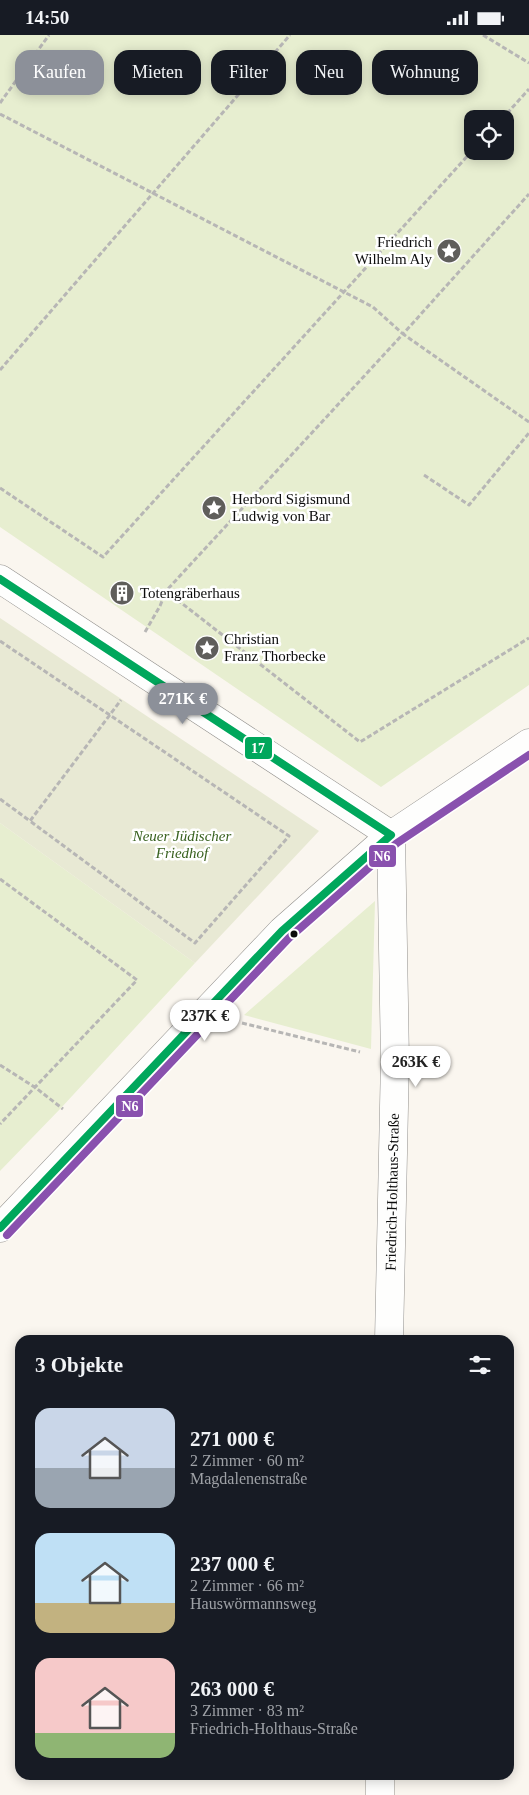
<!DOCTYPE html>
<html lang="de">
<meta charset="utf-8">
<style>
body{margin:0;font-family:"Times New Roman",serif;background:#20242c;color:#f1f3f6;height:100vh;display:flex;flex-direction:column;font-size:19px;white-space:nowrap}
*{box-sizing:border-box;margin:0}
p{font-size:16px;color:#9ea1a6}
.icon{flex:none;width:28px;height:28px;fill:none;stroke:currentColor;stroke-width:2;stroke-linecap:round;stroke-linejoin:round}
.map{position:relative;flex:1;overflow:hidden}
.side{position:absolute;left:15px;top:1300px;width:499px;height:445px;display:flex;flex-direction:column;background:#171b24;border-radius:15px;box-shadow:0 2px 12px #0003}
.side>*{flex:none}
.hud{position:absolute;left:15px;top:15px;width:500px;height:45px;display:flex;gap:10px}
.tools{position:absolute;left:464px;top:75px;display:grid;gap:10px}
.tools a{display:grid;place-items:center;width:50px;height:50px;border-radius:10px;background:#171b24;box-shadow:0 2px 12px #0003;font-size:25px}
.price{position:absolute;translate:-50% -42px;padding:0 11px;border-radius:18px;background:#fff;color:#222;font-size:16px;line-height:32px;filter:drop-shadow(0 1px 2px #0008)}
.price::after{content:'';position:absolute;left:50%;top:30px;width:15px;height:11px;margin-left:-8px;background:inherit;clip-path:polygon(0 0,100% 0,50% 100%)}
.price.selected{background:#8c9099;color:#fff}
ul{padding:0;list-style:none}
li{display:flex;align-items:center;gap:15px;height:125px;padding:0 20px}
li span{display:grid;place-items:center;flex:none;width:140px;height:100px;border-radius:15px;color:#555}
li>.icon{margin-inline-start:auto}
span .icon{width:60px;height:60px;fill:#fffc;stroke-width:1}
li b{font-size:21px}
h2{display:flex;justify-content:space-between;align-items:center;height:60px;padding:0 20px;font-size:21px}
.tag{padding:0 18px;border-radius:15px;background:#171b24;box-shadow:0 2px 12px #0003;font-size:18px;line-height:45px}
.tag.selected{background:#8c9099;color:#fff}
.status{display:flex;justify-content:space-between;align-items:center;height:35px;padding:0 25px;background:#171b24;direction:ltr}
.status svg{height:14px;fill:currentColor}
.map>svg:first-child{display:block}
.green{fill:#e7eed0;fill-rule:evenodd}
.cemetery{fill:#e8e9d4}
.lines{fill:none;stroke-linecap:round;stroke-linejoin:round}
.minor-casing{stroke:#93918e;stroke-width:29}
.path{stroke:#b7b6b5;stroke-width:3;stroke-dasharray:5 2.5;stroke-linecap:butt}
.minor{stroke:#fefefd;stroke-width:28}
.bus-1-casing{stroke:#fff;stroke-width:11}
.bus-2-casing{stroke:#fff;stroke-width:11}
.bus-1{stroke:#00a75c;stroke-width:8}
.bus-2{stroke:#8951ae;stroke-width:8}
.bus-dot{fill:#0c0c0c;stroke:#fff;stroke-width:2}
.labels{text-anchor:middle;stroke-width:5;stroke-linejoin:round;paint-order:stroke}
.poi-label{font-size:15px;fill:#0c0c0c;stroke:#fff;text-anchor:start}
.park-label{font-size:15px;font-style:italic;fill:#38611f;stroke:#fff}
.street-label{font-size:15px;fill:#0c0c0c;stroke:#fff}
.line-badge{stroke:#fff;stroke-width:2}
.badge-label{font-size:14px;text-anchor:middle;font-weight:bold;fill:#fff}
</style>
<div class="status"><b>14:50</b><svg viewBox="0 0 49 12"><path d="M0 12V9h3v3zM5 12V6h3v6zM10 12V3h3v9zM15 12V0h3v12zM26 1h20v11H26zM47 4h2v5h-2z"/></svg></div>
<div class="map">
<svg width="529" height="1760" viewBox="0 0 529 1760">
<rect width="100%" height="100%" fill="#faf6ef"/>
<!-- green -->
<path class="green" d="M 0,0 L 529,0 L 529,650 L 381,752 L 0,492 ZM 472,84 L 505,84 L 505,116 L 472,116 Z
M 0,788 L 195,928 L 61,1073 L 0,1136 Z
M 375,866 L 371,1014 L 244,980 Z"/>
<!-- cemetery -->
<path class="cemetery" d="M 0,583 L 319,796 L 195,928 L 0,788 Z"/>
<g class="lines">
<defs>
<g id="minor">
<path d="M 0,544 L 391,800"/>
<path d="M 0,1193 L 282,896 L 391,800 L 529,708"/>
<path id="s1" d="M 389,1305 L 395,1025 L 391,800"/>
<path d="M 380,1760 L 380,1740"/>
</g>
</defs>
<!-- minor casing -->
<use href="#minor" class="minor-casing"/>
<!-- path -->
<path class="path" d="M 483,0 L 529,28
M 0,68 L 49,0
M 0,79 L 373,272 L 403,299 L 529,159
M 502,84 L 529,54
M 0,335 L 290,0
M 529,387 L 403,299 L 166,556 L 360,707 L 529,603
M 424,440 L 469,470 L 529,398
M 0,453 L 103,522 L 472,116
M 145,597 L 160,571 L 166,556
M 0,606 L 289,801 L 195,908 L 30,786
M 0,764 L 30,786 L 121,665
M 0,844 L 137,945 L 0,1089
M 242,988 L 360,1017
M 0,1030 L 36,1053 L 63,1074"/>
<!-- minor -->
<use href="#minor" class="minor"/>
<defs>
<path id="bus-1" d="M 0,544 L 391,800
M 0,1193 L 282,896 L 391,800"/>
<path id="bus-2" d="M 7,1200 L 289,903 L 397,808 L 529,720"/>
</defs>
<!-- bus-1 casing -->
<use href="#bus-1" class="bus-1-casing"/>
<!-- bus-2 casing -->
<use href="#bus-2" class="bus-2-casing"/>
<!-- bus-1 -->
<use href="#bus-1" class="bus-1"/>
<!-- bus-2 -->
<use href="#bus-2" class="bus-2"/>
</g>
<!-- icons -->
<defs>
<symbol id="sight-disc" viewBox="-11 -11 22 22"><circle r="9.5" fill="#5f5e5b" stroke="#fff"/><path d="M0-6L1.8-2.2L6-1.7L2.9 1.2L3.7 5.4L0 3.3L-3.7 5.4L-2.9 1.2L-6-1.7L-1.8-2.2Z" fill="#fff"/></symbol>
<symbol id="building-disc" viewBox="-11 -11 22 22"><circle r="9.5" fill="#5f5e5b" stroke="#fff"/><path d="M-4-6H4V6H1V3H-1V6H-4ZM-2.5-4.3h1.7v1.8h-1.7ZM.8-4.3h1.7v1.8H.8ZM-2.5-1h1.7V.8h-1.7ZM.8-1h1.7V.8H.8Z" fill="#fff"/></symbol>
</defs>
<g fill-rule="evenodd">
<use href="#sight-disc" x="435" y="202" width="28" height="28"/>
<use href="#sight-disc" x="200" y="459" width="28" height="28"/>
<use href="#building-disc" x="108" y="544" width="28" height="28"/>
<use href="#sight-disc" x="193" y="599" width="28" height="28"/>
</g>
<!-- markers -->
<circle class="bus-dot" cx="294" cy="899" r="4.5"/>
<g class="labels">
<!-- poi labels -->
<g class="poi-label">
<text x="432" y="212" text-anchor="end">Friedrich<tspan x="432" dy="17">Wilhelm Aly</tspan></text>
<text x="232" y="469">Herbord Sigismund<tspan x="232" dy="17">Ludwig von Bar</tspan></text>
<text x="140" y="563">Totengräberhaus</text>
<text x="224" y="609">Christian<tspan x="224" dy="17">Franz Thorbecke</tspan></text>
</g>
<!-- park labels -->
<g class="park-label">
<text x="182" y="806">Neuer Jüdischer<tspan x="182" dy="17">Friedhof</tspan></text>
</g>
<!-- street labels -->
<g class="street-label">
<text dy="5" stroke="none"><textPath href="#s1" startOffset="148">Friedrich-Holthaus-Straße</textPath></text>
</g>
</g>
<g class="line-badge">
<rect x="244" y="701" width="29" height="24" rx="5" fill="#00a75c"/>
<rect x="368" y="809" width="29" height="24" rx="5" fill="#8951ae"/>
<rect x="115" y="1059" width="29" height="24" rx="5" fill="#8951ae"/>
</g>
<g class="badge-label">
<text x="258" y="718">17</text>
<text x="382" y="826">N6</text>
<text x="130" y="1076">N6</text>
</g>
</svg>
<div class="tools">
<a><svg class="icon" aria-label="locate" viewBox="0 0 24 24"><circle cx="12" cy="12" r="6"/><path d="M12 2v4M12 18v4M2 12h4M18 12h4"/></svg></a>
</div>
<b class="price selected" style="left:183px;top:690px">271K €</b>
<b class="price" style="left:205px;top:1007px">237K €</b>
<b class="price" style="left:416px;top:1053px">263K €</b>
<div class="hud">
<a class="tag selected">Kaufen</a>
<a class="tag">Mieten</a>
<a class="tag">Filter</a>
<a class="tag">Neu</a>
<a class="tag">Wohnung</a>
</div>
<section class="side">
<h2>3 Objekte<svg class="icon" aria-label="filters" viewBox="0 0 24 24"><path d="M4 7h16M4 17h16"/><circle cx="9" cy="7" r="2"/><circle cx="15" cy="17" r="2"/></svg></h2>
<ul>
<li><span style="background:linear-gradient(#c9d6e8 60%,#9aa5b1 0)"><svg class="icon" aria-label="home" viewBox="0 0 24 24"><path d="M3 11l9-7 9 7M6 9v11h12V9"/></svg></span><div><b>271 000 €</b><p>2 Zimmer · 60 m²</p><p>Magdalenenstraße</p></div></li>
<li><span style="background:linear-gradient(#bfe0f5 70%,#c2b280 0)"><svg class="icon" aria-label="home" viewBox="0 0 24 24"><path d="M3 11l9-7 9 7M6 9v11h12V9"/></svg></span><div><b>237 000 €</b><p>2 Zimmer · 66 m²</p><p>Hauswörmannsweg</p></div></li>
<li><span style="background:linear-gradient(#f6c9c9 75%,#8fb573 0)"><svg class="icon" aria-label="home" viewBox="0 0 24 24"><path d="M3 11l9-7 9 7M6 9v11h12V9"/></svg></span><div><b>263 000 €</b><p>3 Zimmer · 83 m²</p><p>Friedrich-Holthaus-Straße</p></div></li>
</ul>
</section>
</div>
